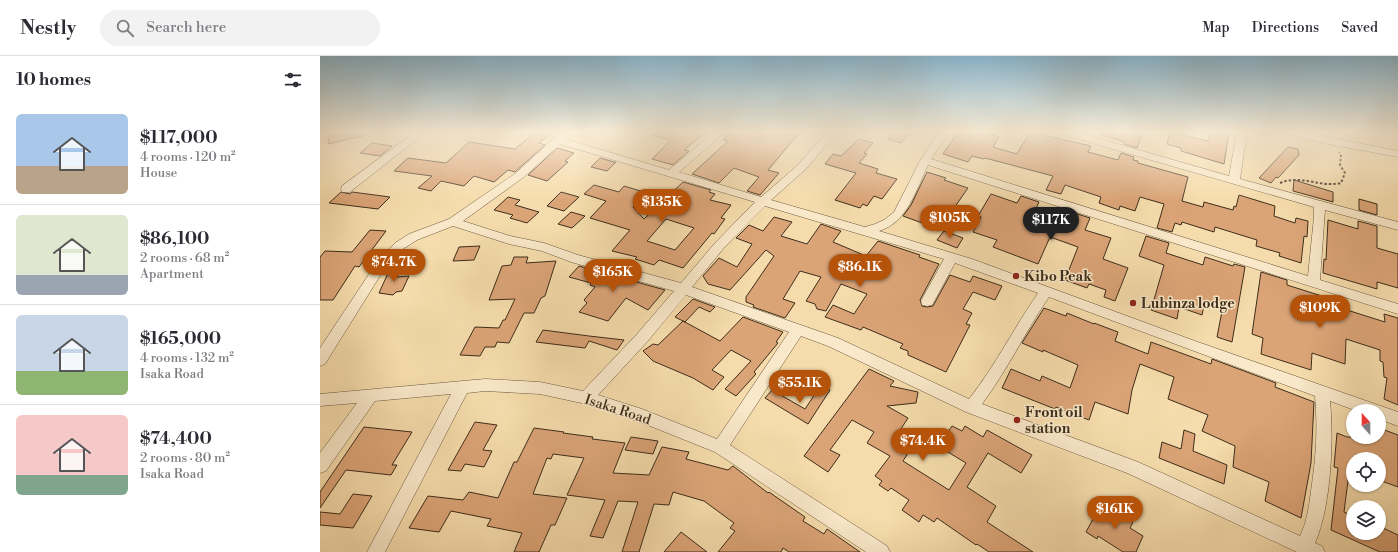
<!DOCTYPE html>
<meta charset="utf-8">
<style>
body{margin:0;font-family:"Libre Bodoni",serif;background:#f2f2f3;color:#2b2b33;height:100vh;display:flex;flex-direction:column;font-size:15px;white-space:nowrap}
*{box-sizing:border-box;margin:0}
p{font-size:13px;color:#7c7c81}
.icon{flex:none;width:22px;height:22px;fill:none;stroke:currentColor;stroke-width:2;stroke-linecap:round;stroke-linejoin:round}
.map{position:relative;flex:1;overflow:hidden}
.details{display:flex;flex-direction:column;background:#fff;width:320px}
.details>*{flex:none}
.needle{width:26px;rotate:339deg}
.controls{position:absolute;left:1026px;top:348px;display:grid;gap:8px}
.controls a{display:grid;place-items:center;width:40px;height:40px;border-radius:50%;background:#fff;box-shadow:0 1px 3px #0004;font-size:20px}
.price{position:absolute;translate:-50% -34px;padding:0 9px;border-radius:14px;background:#b45309;color:#fff;font-size:13px;line-height:26px;filter:drop-shadow(0 1px 2px #0008)}
.price::after{content:'';position:absolute;left:50%;top:24px;width:12px;height:9px;margin-left:-6px;background:inherit;clip-path:polygon(0 0,100% 0,50% 100%)}
.price.selected{background:#222;color:#fff}
ul{padding:0;list-style:none}
li{display:flex;align-items:center;gap:12px;height:100px;padding:0 16px}
li+li{border-top:1px solid #e1e1e2}
li span{display:grid;place-items:center;flex:none;width:112px;height:80px;border-radius:6px;color:#555}
li>.icon{margin-inline-start:auto}
span .icon{width:48px;height:48px;fill:#fffc;stroke-width:1}
li b{font-size:17px}
h2{display:flex;justify-content:space-between;align-items:center;height:48px;padding:0 16px;font-size:17px}
header{display:flex;align-items:center;gap:24px;box-sizing:border-box;height:56px;padding:0 20px;background:#fff;border-bottom:1px solid #e1e1e2}
header strong{font-size:19px}
nav{display:flex;gap:22px;margin-inline-start:auto;font-size:14px}
.search{width:280px;height:36px;background:#f2f2f3;display:flex;align-items:center;gap:10px;box-sizing:border-box;padding:0 14px;border-radius:22px;color:#7c7c81;font-size:15px}
main{display:flex;flex:1;min-height:0}
.map>svg:first-child{display:block}
.building{fill:#dba477;stroke:#3c2d1b;fill-rule:evenodd}
.lines{fill:none;stroke-linecap:round;stroke-linejoin:round}
.minor-casing{stroke:#6a593f;stroke-width:1}
.path{stroke:#3c2d1b;stroke-width:2;stroke-dasharray:2.5 2;stroke-linecap:butt}
.minor{fill:#f9e8c9;fill-rule:evenodd}
.poi-dot{fill:#8f2418;stroke:#f9e8c9;stroke-width:1.5}
.labels{text-anchor:middle;stroke-width:3;stroke-linejoin:round;paint-order:stroke}
.poi-label{font-size:14px;font-weight:bold;fill:#3c2d1b;stroke:#f9e8c9;text-anchor:start}
.street-label{font-size:14px;fill:#3c2d1b;stroke:#f9e8c9}
</style>
<header>
<strong>Nestly</strong>
<div class="search"><svg class="icon" aria-label="search" viewBox="0 0 24 24"><circle cx="10" cy="10" r="6"/><path d="M15 15l6 6"/></svg>Search here</div>
<nav><a>Map</a><a>Directions</a><a>Saved</a></nav>
</header>
<main>
<section class="details">
<h2>10 homes<svg class="icon" aria-label="filters" viewBox="0 0 24 24"><path d="M4 7h16M4 17h16"/><circle cx="9" cy="7" r="2"/><circle cx="15" cy="17" r="2"/></svg></h2>
<ul>
<li><span style="background:linear-gradient(#a9c7e8 65%,#b9a48a 0)"><svg class="icon" aria-label="home" viewBox="0 0 24 24"><path d="M3 11l9-7 9 7M6 9v11h12V9"/></svg></span><div><b>$117,000</b><p>4 rooms · 120 m²</p><p>House</p></div></li>
<li><span style="background:linear-gradient(#dfe7d0 75%,#9aa5b1 0)"><svg class="icon" aria-label="home" viewBox="0 0 24 24"><path d="M3 11l9-7 9 7M6 9v11h12V9"/></svg></span><div><b>$86,100</b><p>2 rooms · 68 m²</p><p>Apartment</p></div></li>
<li><span style="background:linear-gradient(#c9d6e8 70%,#8fb573 0)"><svg class="icon" aria-label="home" viewBox="0 0 24 24"><path d="M3 11l9-7 9 7M6 9v11h12V9"/></svg></span><div><b>$165,000</b><p>4 rooms · 132 m²</p><p>Isaka Road</p></div></li>
<li><span style="background:linear-gradient(#f6c9c9 75%,#7fa58c 0)"><svg class="icon" aria-label="home" viewBox="0 0 24 24"><path d="M3 11l9-7 9 7M6 9v11h12V9"/></svg></span><div><b>$74,400</b><p>2 rooms · 80 m²</p><p>Isaka Road</p></div></li>
</ul>
</section>
<div class="map">
<svg width="1078" height="496" viewBox="0 0 1078 496">
<rect width="100%" height="100%" fill="#f6dcac"/>
<filter id="stains"><feTurbulence type="fractalNoise" baseFrequency=".005" numOctaves="4"/><feColorMatrix values="0 0 0 0 .2 0 0 0 0 .09 0 0 0 0 .02 0 0 0 .5 -.17"/></filter>
<radialGradient id="worn" r=".72"><stop offset=".6" stop-color="#630" stop-opacity="0"/><stop offset="1" stop-color="#630" stop-opacity=".3"/></radialGradient>
<!-- building -->
<path class="building" d="M 10,76 L 42,76 L 43,80 L 8,88 Z
M 216,76 L 233,76 L 219,87 L 225,89 L 195,116 L 188,114 L 174,126 L 154,120 L 144,130 L 121,125 L 111,135 L 98,132 L 112,120 L 74,115 L 88,102 L 126,107 L 149,86 L 195,93 Z
M 332,76 L 386,76 L 364,94 L 369,95 L 353,109 L 332,103 L 351,84 L 331,79 Z
M 410,76 L 480,76 L 448,114 L 459,117 L 440,139 L 427,135 L 439,121 L 414,112 L 399,127 L 372,118 L 408,85 L 403,84 Z
M 575,76 L 590,76 L 581,87 L 568,83 Z
M 638,76 L 664,76 L 679,81 L 673,91 L 697,98 L 710,76 L 771,90 L 768,96 L 798,104 L 801,97 L 814,101 L 813,104 L 818,105 L 818,107 L 868,121 L 862,145 L 883,151 L 884,146 L 913,154 L 914,150 L 916,151 L 919,139 L 955,150 L 954,160 L 975,167 L 976,162 L 988,165 L 987,181 L 984,180 L 981,207 L 959,200 L 960,197 L 936,190 L 937,184 L 895,171 L 894,176 L 862,166 L 861,169 L 855,167 L 852,176 L 837,172 L 844,148 L 820,141 L 815,155 L 800,150 L 799,154 L 779,147 L 781,141 L 745,129 L 741,138 L 726,134 L 733,120 L 665,102 L 664,103 L 652,100 L 648,106 L 623,98 Z
M 782,76 L 823,76 L 817,92 L 804,88 L 805,86 L 782,79 Z
M 850,76 L 888,85 L 891,76 L 909,76 L 904,108 L 861,95 L 861,92 L 847,88 Z
M 539,83 L 553,87 L 544,97 L 547,98 L 539,107 L 558,113 L 556,117 L 577,123 L 562,143 L 554,140 L 547,150 L 543,148 L 540,152 L 515,144 L 536,117 L 505,108 L 513,98 L 521,100 Z
M 52,87 L 72,90 L 60,100 L 40,97 Z
M 968,91 L 978,93 L 979,99 L 958,122 L 956,121 L 951,127 L 939,122 Z
M 237,92 L 254,97 L 245,105 L 248,106 L 227,125 L 208,119 Z
M 280,102 L 294,106 L 296,106 L 287,115 L 271,111 Z
M 607,116 L 626,122 L 624,124 L 648,132 L 618,175 L 603,170 L 605,168 L 583,160 L 591,149 Z
M 974,124 L 1013,136 L 1013,146 L 973,135 Z
M 363,126 L 391,134 L 389,136 L 395,138 L 390,144 L 411,149 L 401,162 L 405,163 L 394,178 L 392,177 L 363,212 L 339,204 L 334,209 L 315,203 L 317,201 L 292,195 L 310,174 L 270,162 L 286,145 L 264,138 L 274,129 L 299,136 L 304,130 L 327,137 L 313,151 L 324,163 ZM 346,163 L 374,172 L 355,194 L 327,185 Z
M 21,136 L 30,138 L 32,136 L 70,141 L 58,153 L 9,147 Z
M 241,136 L 259,141 L 244,155 L 227,150 Z
M 671,138 L 697,147 L 701,140 L 719,146 L 713,159 L 741,169 L 748,155 L 770,162 L 765,174 L 791,182 L 783,203 L 808,212 L 795,245 L 784,241 L 786,234 L 769,228 L 767,232 L 745,224 L 758,191 L 730,181 L 718,208 L 673,191 L 677,184 L 653,176 L 661,161 L 658,160 Z
M 188,141 L 200,144 L 195,149 L 219,156 L 207,167 L 190,162 L 193,159 L 174,154 Z
M 1039,143 L 1057,148 L 1057,159 L 1039,154 Z
M 251,156 L 265,160 L 252,172 L 238,168 Z
M 454,161 L 472,166 L 461,180 L 487,188 L 501,168 L 521,175 L 513,186 L 546,200 L 558,185 L 600,199 L 599,201 L 619,208 L 600,244 L 602,250 L 607,251 L 613,250 L 630,219 L 650,226 L 653,220 L 682,230 L 675,244 L 653,236 L 643,253 L 652,257 L 646,268 L 650,269 L 626,316 L 588,299 L 588,295 L 580,292 L 583,288 L 543,271 L 541,274 L 505,261 L 513,249 L 534,258 L 547,238 L 521,228 L 506,255 L 497,253 L 495,248 L 486,245 L 501,221 L 480,215 L 463,243 L 475,247 L 465,262 L 433,251 L 434,249 L 426,246 L 426,241 L 454,200 L 446,194 L 410,234 L 388,228 L 383,220 L 399,202 L 417,211 L 432,188 L 416,182 L 429,169 L 443,175 Z
M 1008,164 L 1038,173 L 1038,165 L 1057,170 L 1057,192 L 1078,198 L 1078,232 L 1057,226 L 1057,233 L 1003,217 L 1004,203 L 1006,204 Z
M 50,174 L 66,175 L 39,211 L 35,210 L 13,244 L 0,244 L 0,201 L 5,195 L 32,196 Z
M 624,175 L 643,182 L 637,192 L 617,184 Z
M 826,180 L 849,187 L 846,197 L 883,209 L 885,201 L 913,210 L 914,208 L 925,211 L 912,286 L 897,281 L 903,250 L 885,244 L 882,259 L 859,251 L 857,263 L 831,254 L 844,209 L 819,200 Z
M 160,190 L 154,204 L 133,205 L 139,191 Z
M 194,201 L 208,201 L 206,207 L 236,205 L 225,240 L 221,242 L 214,257 L 204,257 L 189,287 L 177,286 L 175,291 L 165,291 L 160,300 L 140,299 L 155,271 L 179,272 L 183,264 L 185,264 L 195,243 L 169,244 L 182,210 L 191,209 Z
M 259,210 L 345,234 L 328,254 L 306,242 L 288,265 L 259,256 L 267,247 L 264,244 L 275,231 L 270,229 L 271,227 L 249,221 Z
M 81,214 L 77,221 L 89,220 L 82,235 L 76,236 L 73,239 L 59,237 L 69,215 Z
M 941,216 L 967,224 L 967,229 L 1027,248 L 1027,254 L 1065,266 L 1064,258 L 1078,262 L 1078,349 L 1064,343 L 1067,322 L 1064,321 L 1063,306 L 1060,305 L 1060,294 L 1026,283 L 1025,308 L 992,297 L 991,314 L 941,298 L 943,282 L 932,278 Z
M 373,243 L 395,251 L 390,256 L 379,251 L 365,266 L 355,261 Z
M 724,252 L 746,260 L 747,257 L 774,268 L 774,267 L 798,276 L 795,285 L 828,298 L 831,286 L 891,308 L 892,303 L 956,327 L 955,331 L 994,346 L 991,407 L 981,462 L 945,445 L 949,426 L 913,411 L 915,390 L 882,375 L 888,359 L 848,343 L 854,321 L 820,308 L 812,334 L 808,358 L 775,346 L 769,364 L 736,351 L 735,353 L 682,332 L 691,313 L 720,325 L 722,320 L 750,332 L 758,309 L 723,294 L 723,296 L 702,287 Z
M 423,261 L 463,276 L 456,286 L 458,287 L 434,316 L 436,318 L 416,340 L 405,333 L 431,305 L 411,294 L 392,314 L 404,321 L 393,334 L 373,322 L 333,305 L 323,295 L 333,288 L 338,289 L 363,265 L 400,285 Z
M 223,274 L 269,280 L 304,284 L 297,294 L 269,285 L 265,292 L 216,286 Z
M 549,313 L 574,325 L 570,330 L 598,336 L 596,347 L 567,350 L 588,362 L 575,382 L 592,391 L 583,405 L 629,434 L 646,407 L 618,390 L 632,370 L 642,375 L 645,370 L 663,381 L 667,374 L 712,399 L 701,417 L 668,397 L 647,431 L 676,450 L 667,466 L 713,496 L 669,496 L 657,488 L 656,489 L 617,462 L 614,466 L 603,459 L 599,466 L 582,454 L 589,444 L 571,432 L 568,435 L 559,429 L 562,425 L 555,420 L 570,400 L 547,387 L 554,376 L 532,364 L 510,394 L 520,399 L 508,416 L 484,400 Z
M 501,329 L 510,334 L 488,368 L 445,342 L 452,334 L 485,353 Z
M 155,366 L 177,369 L 163,394 L 172,395 L 164,411 L 145,408 L 141,415 L 128,414 Z
M 44,371 L 92,376 L 72,409 L 77,409 L 71,419 L 26,414 L 0,452 L 0,436 Z
M 214,372 L 244,376 L 243,377 L 273,381 L 272,383 L 305,387 L 293,417 L 329,419 L 342,391 L 369,396 L 366,403 L 408,414 L 413,410 L 448,437 L 449,436 L 485,461 L 483,465 L 504,478 L 507,473 L 540,496 L 469,496 L 463,492 L 461,496 L 398,496 L 415,475 L 410,472 L 414,467 L 384,445 L 353,436 L 349,449 L 334,448 L 319,496 L 302,496 L 318,446 L 298,445 L 283,482 L 270,480 L 285,444 L 247,439 L 264,402 L 233,398 L 231,403 L 227,402 L 213,438 L 247,442 L 235,469 L 231,469 L 219,496 L 194,496 L 202,477 L 167,470 L 171,463 L 131,455 L 119,476 L 89,472 L 108,440 L 143,444 L 149,436 L 178,442 L 194,406 L 197,406 Z
M 1059,372 L 1078,379 L 1078,431 L 1059,424 L 1059,403 L 1033,403 L 1033,419 L 1029,417 L 1024,456 L 1033,460 L 1033,477 L 1061,477 L 1061,471 L 1078,479 L 1078,496 L 1060,496 L 1011,474 L 1018,412 L 1014,411 L 1017,377 L 1027,381 L 1059,381 Z
M 864,374 L 875,378 L 873,395 L 907,409 L 904,428 L 839,402 L 842,386 L 861,393 Z
M 311,381 L 338,385 L 333,398 L 305,394 Z
M 33,438 L 52,440 L 33,472 L 0,469 L 0,456 L 20,458 Z
M 782,446 L 813,466 L 810,472 L 823,480 L 816,496 L 803,496 L 778,480 L 777,483 L 766,476 Z
M 361,476 L 387,496 L 344,496 Z"/>
<g class="lines">
<defs>
<path id="minor" d="M 95,76 L 106,76 L 30,136 L 22,136 L 21,133 L 22,130 Z
M 241,76 L 252,76 L 245,83 L 349,114 L 394,76 L 405,76 L 359,116 L 441,141 L 479,108 L 507,76 L 517,76 L 487,112 L 451,144 L 545,171 L 555,168 L 564,164 L 574,156 L 600,105 L 619,76 L 629,76 L 611,103 L 988,220 L 994,161 L 994,151 L 741,78 L 740,76 L 756,76 L 909,120 L 917,76 L 927,76 L 920,123 L 1078,166 L 1078,174 L 1005,154 L 1000,224 L 1078,248 L 1078,258 L 608,109 C 596,134 587,167 559,175 L 652,203 L 875,285 L 1078,356 L 1078,370 L 1059,363 L 1059,355 L 1037,355 L 1010,345 C 1014,384 1011,451 995,487 L 1002,490 L 1005,496 L 977,496 L 807,417 L 646,356 L 508,290 L 481,280 L 410,389 L 567,490 L 570,496 L 546,496 L 395,396 L 320,366 L 266,348 L 220,338 L 165,335 L 147,337 L 65,496 L 47,496 L 131,338 L 55,345 L 6,415 L 0,417 L 0,397 L 37,347 L 0,350 L 0,338 L 165,323 L 220,326 L 263,335 L 317,278 L 354,235 L 251,206 L 222,195 L 189,188 L 133,170 L 97,184 L 83,193 L 63,215 L 5,308 L 0,310 L 0,292 L 55,209 L 75,187 L 89,178 L 129,163 L 196,117 ZM 240,88 L 435,146 L 395,187 L 361,227 L 258,199 L 224,187 L 190,180 L 143,165 L 204,121 ZM 445,150 L 624,203 L 601,245 L 602,249 L 607,250 L 612,249 L 635,207 L 718,237 C 694,272 675,310 649,343 L 518,282 L 372,231 L 403,193 ZM 366,239 L 469,276 L 397,383 L 322,353 L 278,339 L 327,286 ZM 729,241 L 995,340 C 998,374 996,401 991,435 C 989,450 987,466 980,480 L 818,406 L 662,348 C 687,315 705,276 729,241 Z
M 964,76 L 982,76 L 1078,95 L 1078,101 L 1008,88 L 965,78 Z"/>
</defs>
<!-- minor casing -->
<use href="#minor" class="minor-casing"/>
<!-- path -->
<path class="path" d="M 1074,76 L 1078,78
M 960,127 C 981,118 1000,132 1021,127 L 1025,117 L 1020,109 L 1021,100 L 1019,96"/>
<!-- minor -->
<use href="#minor" class="minor"/>
</g>
<!-- sky -->
<linearGradient id="sky" x2="0" y2="1"><stop stop-color="#8ab7d0"/><stop offset="0.52" stop-color="#fbefda"/><stop offset="1" stop-color="#fbefda" stop-opacity="0"/></linearGradient>
<rect width="1078" height="145" fill="url(#sky)"/>
<!-- markers -->
<g class="poi-dot">
<circle cx="696" cy="220" r="4"/>
<circle cx="813" cy="247" r="4"/>
<circle cx="697" cy="364" r="4"/>
</g>
<g class="labels">
<!-- poi labels -->
<g class="poi-label">
<text x="704" y="225">Kibo Peak</text>
<text x="821" y="252">Lubinza lodge</text>
<text x="705" y="361">Front oil<tspan x="705" dy="16">station</tspan></text>
</g>
<!-- street labels -->
<g class="street-label">
<text transform="translate(298 353) rotate(18)" y="5">Isaka Road</text>
</g>
</g>
<rect width="100%" height="100%" filter="url(#stains)"/>
<rect width="100%" height="100%" fill="url(#worn)"/>
</svg>
<div class="controls">
<a><svg class="needle" viewBox="-14 -14 28 28"><path d="M0-13l5 13h-10z" fill="#e53935"/><path d="M0 13l5-13h-10z" fill="#7c7c81"/></svg></a>
<a><svg class="icon" aria-label="locate" viewBox="0 0 24 24"><circle cx="12" cy="12" r="6"/><path d="M12 2v4M12 18v4M2 12h4M18 12h4"/></svg></a>
<a><svg class="icon" aria-label="layers" viewBox="0 0 24 24"><path d="M12 4l9 5-9 5-9-5zM3 14l9 5 9-5"/></svg></a>
</div>
<b class="price" style="left:342px;top:167px">$135K</b>
<b class="price" style="left:630px;top:183px">$105K</b>
<b class="price selected" style="left:731px;top:185px">$117K</b>
<b class="price" style="left:74px;top:227px">$74.7K</b>
<b class="price" style="left:540px;top:232px">$86.1K</b>
<b class="price" style="left:293px;top:237px">$165K</b>
<b class="price" style="left:1000px;top:273px">$109K</b>
<b class="price" style="left:480px;top:348px">$55.1K</b>
<b class="price" style="left:603px;top:406px">$74.4K</b>
<b class="price" style="left:795px;top:474px">$161K</b>
</div>
</main>
